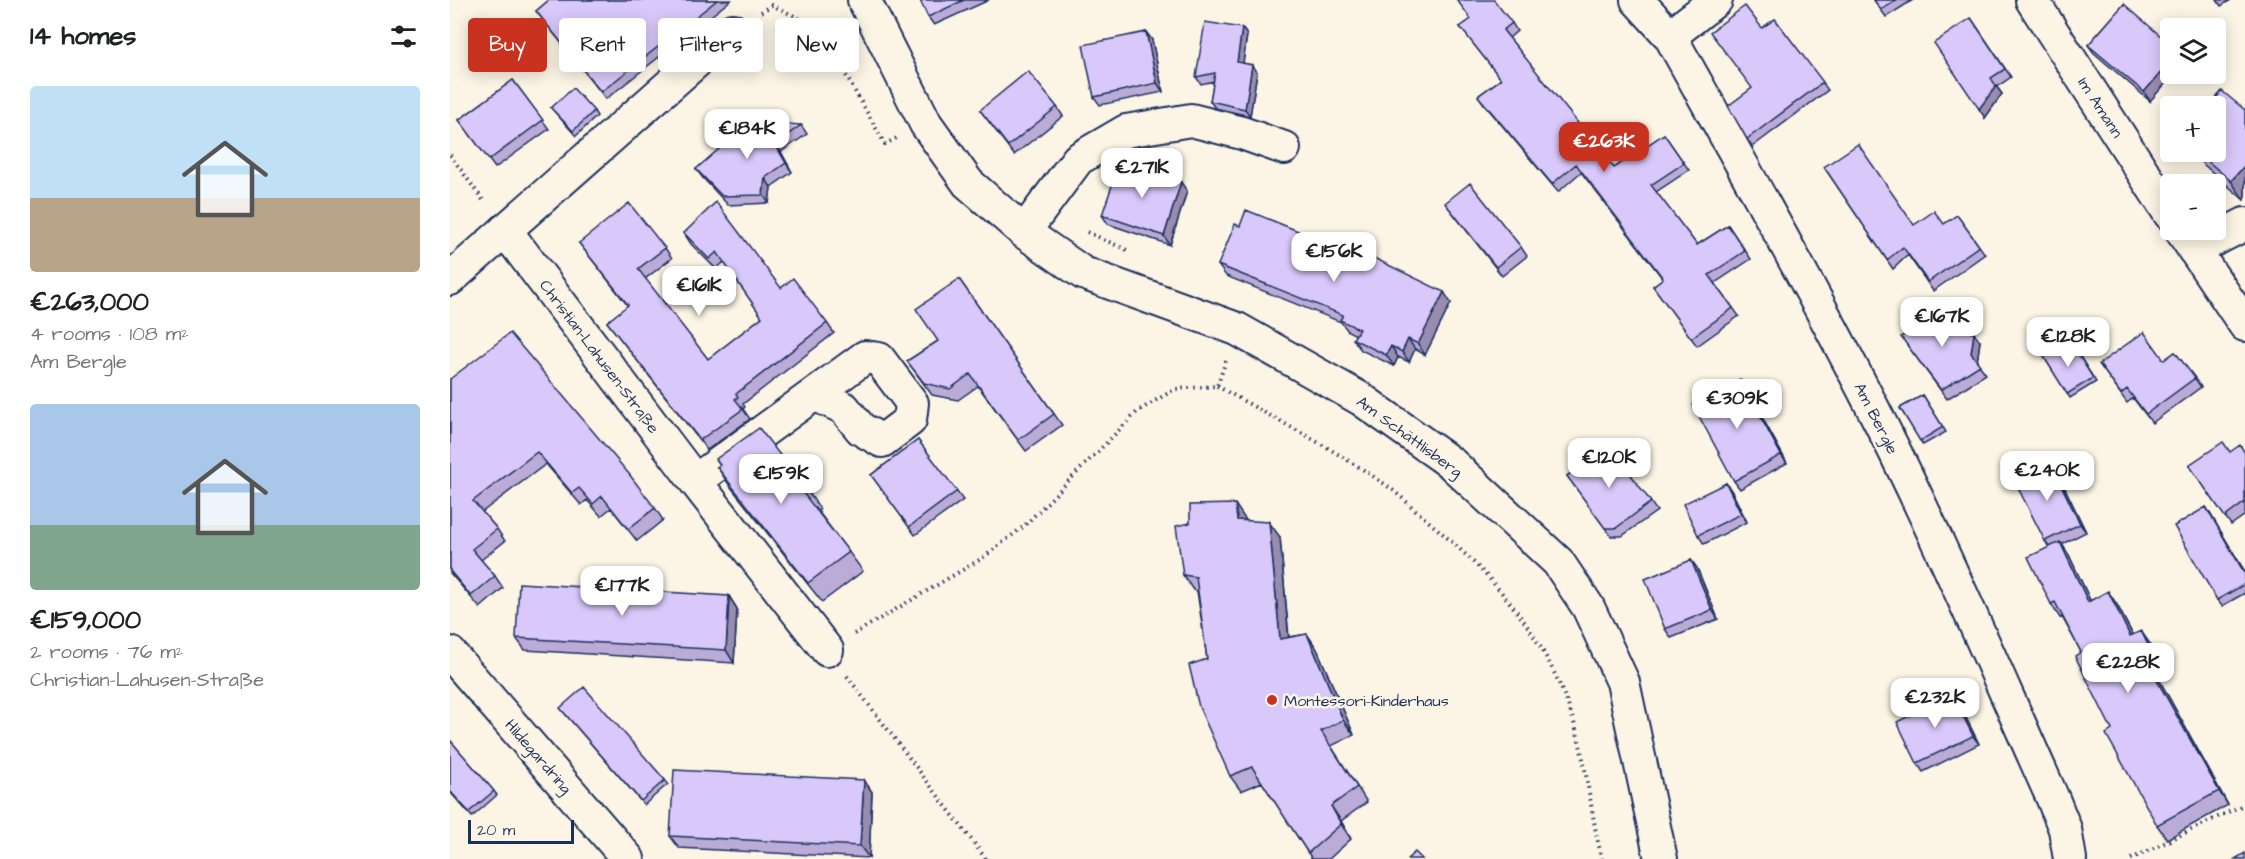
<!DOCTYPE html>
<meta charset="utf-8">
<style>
body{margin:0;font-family:"Architects Daughter",sans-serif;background:#f6f6f6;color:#202124;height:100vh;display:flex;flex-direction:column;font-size:22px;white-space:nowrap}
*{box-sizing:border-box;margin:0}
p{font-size:20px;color:#757577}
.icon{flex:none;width:33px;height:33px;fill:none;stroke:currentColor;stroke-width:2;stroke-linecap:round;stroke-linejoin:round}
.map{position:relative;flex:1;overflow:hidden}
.sheet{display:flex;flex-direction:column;background:#fff;width:450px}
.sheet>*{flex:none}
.hud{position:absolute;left:18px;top:18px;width:570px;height:54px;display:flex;gap:12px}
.tools{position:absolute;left:1710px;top:18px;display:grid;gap:12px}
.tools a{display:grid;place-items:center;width:66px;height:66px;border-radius:6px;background:#fff;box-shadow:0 3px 15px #0003;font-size:30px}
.scale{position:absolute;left:18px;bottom:15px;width:106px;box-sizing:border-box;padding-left:6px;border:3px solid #1b2f5e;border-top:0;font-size:16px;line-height:21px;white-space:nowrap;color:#1b2f5e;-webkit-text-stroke:4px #fcf5e5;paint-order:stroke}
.price{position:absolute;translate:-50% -51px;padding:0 14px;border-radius:12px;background:#fff;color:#222;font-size:20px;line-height:39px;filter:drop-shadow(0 2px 3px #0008)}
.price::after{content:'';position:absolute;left:50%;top:36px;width:18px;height:14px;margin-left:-9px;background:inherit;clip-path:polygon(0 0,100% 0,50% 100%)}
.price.on{background:#c8321e;color:#fff}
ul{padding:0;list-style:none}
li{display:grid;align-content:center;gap:12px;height:318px;padding:0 30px}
li span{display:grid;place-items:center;height:186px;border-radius:6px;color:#555}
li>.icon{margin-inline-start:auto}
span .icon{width:108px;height:108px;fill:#fffc;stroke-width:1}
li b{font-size:26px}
h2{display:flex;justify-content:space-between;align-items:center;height:72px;padding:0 30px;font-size:26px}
.pill{padding:0 21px;border-radius:6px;background:#fff;box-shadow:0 3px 15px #0003;font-size:21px;line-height:54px}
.pill.on{background:#c8321e;color:#fff}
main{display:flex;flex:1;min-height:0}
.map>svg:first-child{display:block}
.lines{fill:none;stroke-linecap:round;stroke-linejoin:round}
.minor-casing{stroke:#1b2f5e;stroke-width:36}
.path{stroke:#1b2f5e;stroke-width:4;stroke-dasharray:1.5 4.5;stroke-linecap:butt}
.minor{stroke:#fcf5e5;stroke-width:32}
.wall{fill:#bbacd7;stroke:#1b2f5e;stroke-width:1.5}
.shaded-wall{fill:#988caf;stroke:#1b2f5e;stroke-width:1.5}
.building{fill:#d9c8fa;stroke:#1b2f5e;stroke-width:1.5}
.poi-dot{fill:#c8321e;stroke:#fcf5e5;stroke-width:2}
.labels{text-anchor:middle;stroke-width:5;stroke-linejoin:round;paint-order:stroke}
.street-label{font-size:16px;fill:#1b2f5e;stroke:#fcf5e5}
.poi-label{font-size:16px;fill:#1b2f5e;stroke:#fcf5e5;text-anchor:start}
</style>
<main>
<section class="sheet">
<h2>14 homes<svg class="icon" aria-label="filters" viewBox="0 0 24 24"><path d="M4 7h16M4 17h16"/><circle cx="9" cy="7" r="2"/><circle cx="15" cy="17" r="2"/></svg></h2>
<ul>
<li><span style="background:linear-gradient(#bfe0f5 60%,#b9a48a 0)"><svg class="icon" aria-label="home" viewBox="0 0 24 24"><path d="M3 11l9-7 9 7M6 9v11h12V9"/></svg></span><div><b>€263,000</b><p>4 rooms · 108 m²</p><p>Am Bergle</p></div></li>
<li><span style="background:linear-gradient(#a9c7e8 65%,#7fa58c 0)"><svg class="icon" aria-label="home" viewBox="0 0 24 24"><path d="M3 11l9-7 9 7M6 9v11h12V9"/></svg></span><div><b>€159,000</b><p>2 rooms · 76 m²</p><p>Christian-Lahusen-Straße</p></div></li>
</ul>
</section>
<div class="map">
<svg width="1795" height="859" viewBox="0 0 1795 859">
<rect width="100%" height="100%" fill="#fcf5e5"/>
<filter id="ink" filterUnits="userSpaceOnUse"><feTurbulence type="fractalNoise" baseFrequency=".0167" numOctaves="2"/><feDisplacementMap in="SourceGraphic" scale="12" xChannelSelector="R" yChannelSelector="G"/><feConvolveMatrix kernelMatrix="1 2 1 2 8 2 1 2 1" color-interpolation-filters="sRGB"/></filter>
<g filter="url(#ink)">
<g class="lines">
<defs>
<path id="minor" d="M 414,0 L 476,124 L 518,183 L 574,232 L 633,273 L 787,329 L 911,399 L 1001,463 L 1108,562 L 1138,607 L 1173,682 L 1211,859
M 1187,0 L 1220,36 C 1297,174 1375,311 1445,452 C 1501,566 1551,683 1603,799 L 1615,829 L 1620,859
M 1582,0 L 1720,214
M 1220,36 L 1266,0
M 55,230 L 245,481 L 415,357 L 429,359 L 462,403 L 460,420 L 432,441 L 411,429 L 394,408 L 366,395
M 1731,230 L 1795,325
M 574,232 L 628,159 L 676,131 L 741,120 L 792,133 L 834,148
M 1744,250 L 1795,224
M 0,279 L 282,30
M 245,481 L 377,650
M 0,653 L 178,859"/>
</defs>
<!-- minor casing -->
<use href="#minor" class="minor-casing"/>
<!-- path -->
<path class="path" d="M 311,12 L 322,5 L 369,28 L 435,144 L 447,138
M 0,155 L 35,203
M 637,232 L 677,250
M 767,386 C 823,418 883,448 936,485 C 951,496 964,509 978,521 C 1041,574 1090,628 1119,708 C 1137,756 1139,809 1152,859
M 404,634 L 531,559 L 573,527 L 688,411 L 725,389 L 767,386 L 776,361
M 397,676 L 536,859
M 1681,859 L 1795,804"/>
<!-- minor -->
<use href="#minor" class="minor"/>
</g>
<!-- wall -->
<path class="wall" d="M 99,0 L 281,0 L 156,99 L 86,11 Z
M 470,0 L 539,0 L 484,25 L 478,17 Z
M 1424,0 L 1463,0 L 1436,17 Z
M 1767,0 L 1781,0 L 1771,6 Z
M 1674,4 L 1700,101 L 1644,53 L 1638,45 Z
M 1521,18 L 1561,77 L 1547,87 L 1552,94 L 1535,118 Z
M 1325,19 L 1378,90 L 1302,147 L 1297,139 L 1302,88 L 1312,28 Z
M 1062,23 L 1067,31 L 1059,38 L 1164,168 L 1214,134 L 1239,170 L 1206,192 L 1247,245 L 1278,225 L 1301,259 L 1265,283 L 1289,316 L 1247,346 L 1203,286 L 1213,279 L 1131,172 L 1108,192 L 1034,104 L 1028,96 L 1051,79 L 1010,27 Z
M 792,28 L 797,35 L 793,63 L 802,65 L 807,72 L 800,116 L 765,108 L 760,101 L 764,81 L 751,84 L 746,77 Z
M 696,32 L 702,40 L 713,92 L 650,105 L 644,97 Z
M 63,80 L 99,129 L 45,168 L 9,120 Z
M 607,107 L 613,116 L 564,155 L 530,110 Z
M 101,108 L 144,111 L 147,116 L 126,136 Z
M 1795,110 L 1795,199 L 1794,200 L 1745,157 L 1741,152 L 1766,152 Z
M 351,125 L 357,134 L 331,152 L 342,172 L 321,187 L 319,203 L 278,205 L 252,177 L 246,169 Z
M 1374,167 L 1464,225 L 1494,224 L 1507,215 L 1535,254 L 1483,291 L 1458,255 L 1443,269 Z
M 737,191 L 720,245 L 658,224 L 652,215 Z
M 995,203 L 1071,247 L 1077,256 L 1052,276 Z
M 790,226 L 863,237 L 870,247 L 869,251 L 1001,303 L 975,355 L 965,349 L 959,362 L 948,357 L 944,366 L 911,350 L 903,339 L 906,335 L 898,331 L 891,322 L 776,276 L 768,265 Z
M 234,233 L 331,288 L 377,323 L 384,333 L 293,404 L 295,407 L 293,409 L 300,419 L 257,450 L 157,322 L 178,306 L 129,243 L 215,248 L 222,258 L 195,279 L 258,359 L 312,317 L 274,262 L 266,269 L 241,244 Z
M 509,279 L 612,425 L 576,451 L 528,386 L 508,400 L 482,395 L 457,361 L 488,341 Z
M 1513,330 L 1524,333 L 1530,341 L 1527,362 L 1536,374 L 1497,399 L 1457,345 Z
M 1620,341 L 1646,382 L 1620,398 L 1594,357 Z
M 1725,352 L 1751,387 L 1702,423 L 1683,398 L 1677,403 L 1649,364 L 1714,360 Z
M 0,379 L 205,508 L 213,520 L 187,541 L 161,508 L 151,516 L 137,500 L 131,505 L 96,464 L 32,512 L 47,529 L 55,541 L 31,560 L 45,576 L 53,588 L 30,608 L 0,573 Z
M 1296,388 L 1337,463 L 1290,489 L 1284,481 Z
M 1473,395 L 1496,432 L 1473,445 L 1450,408 Z
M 468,440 L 513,500 L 465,535 L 421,475 Z
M 1159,445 L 1207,511 L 1172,536 L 1161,536 L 1117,476 Z
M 1795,453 L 1795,515 L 1781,525 L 1739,465 Z
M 267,467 L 357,490 L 370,509 L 368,511 L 413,571 L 372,602 L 280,486 Z
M 1606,470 L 1636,532 L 1612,544 L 1619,555 L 1640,600 L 1667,605 L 1683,635 L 1700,644 L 1713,668 L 1705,672 L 1778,805 L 1717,839 L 1707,825 L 1662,730 L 1631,652 L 1612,617 L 1610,618 L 1601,604 L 1599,547 L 1595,541 Z
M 1276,483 L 1282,492 L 1297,522 L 1254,544 L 1248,535 Z
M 1756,507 L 1795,572 L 1795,593 L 1772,606 L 1767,600 Z
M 795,519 L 795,520 L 830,537 L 839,637 L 857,634 L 867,649 L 904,735 L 881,746 L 917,802 L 891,821 L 901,839 L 879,859 L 862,859 L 812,782 L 791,791 L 780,776 L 757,659 L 747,591 L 743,590 L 733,575 Z
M 1241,560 L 1247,568 L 1268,619 L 1221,638 L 1215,629 Z
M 279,596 L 287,609 L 284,663 L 75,650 L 66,638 Z
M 1502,694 L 1508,702 L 1529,744 L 1473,772 L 1467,763 Z
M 110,708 L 215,780 L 218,784 L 194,805 Z
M 0,740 L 47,795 L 22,817 L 0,792 Z
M 414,780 L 422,792 L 419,858 L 229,848 L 220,836 Z"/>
<!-- shaded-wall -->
<path class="shaded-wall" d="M 792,28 L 797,35 L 792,70 L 787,62 Z
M 696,32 L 702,40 L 713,92 L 707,83 Z
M 1720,62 L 1720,74 L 1724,74 L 1700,101 L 1694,92 Z
M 802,65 L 807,72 L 800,116 L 795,109 Z
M 1546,86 L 1552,94 L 1535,118 L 1529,109 Z
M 325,144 L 331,152 L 342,172 L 336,163 Z
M 1795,165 L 1795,199 L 1794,200 L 1781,181 Z
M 315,178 L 321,187 L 319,203 L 313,195 Z
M 731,182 L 737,191 L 720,245 L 714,236 Z
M 863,237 L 870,247 L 866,258 L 859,247 Z
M 994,292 L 1001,303 L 975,355 L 968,344 Z
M 1524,333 L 1530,341 L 1527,362 L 1521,353 Z
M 958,339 L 965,349 L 959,362 L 952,352 Z
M 941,346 L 948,357 L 944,366 L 936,355 Z
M 1290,379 L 1296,388 L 1337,463 L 1331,455 Z
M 1600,462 L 1606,470 L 1636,532 L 1630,524 Z
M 1276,483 L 1282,492 L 1297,522 L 1291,514 Z
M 785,504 L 795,519 L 797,535 L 787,520 Z
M 1756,507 L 1795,572 L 1795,574 Z
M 819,522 L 830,537 L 840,654 L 830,639 Z
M 1610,542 L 1619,555 L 1647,615 L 1638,602 Z
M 1241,560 L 1247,568 L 1268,619 L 1262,610 Z
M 1658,591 L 1667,605 L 1690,649 L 1680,636 Z
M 279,596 L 287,609 L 284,663 L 276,650 Z
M 1691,631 L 1700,644 L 1713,668 L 1703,655 Z
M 857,634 L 867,649 L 904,735 L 893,720 Z
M 1695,659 L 1705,672 L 1778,805 L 1769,791 Z
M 1502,694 L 1508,702 L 1529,744 L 1523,736 Z
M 414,780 L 422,792 L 419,858 L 410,846 Z
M 881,806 L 891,821 L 901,839 L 891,824 Z"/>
<!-- building -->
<path class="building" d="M 99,0 L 267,0 L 151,92 L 86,11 Z
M 470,0 L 514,0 L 478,17 Z
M 1007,0 L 1044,0 L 1062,23 L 1053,30 L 1164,168 L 1214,134 L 1234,163 L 1201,185 L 1247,245 L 1278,225 L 1295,251 L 1259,275 L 1283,308 L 1241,338 L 1203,286 L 1213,278 L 1126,164 L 1102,184 L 1028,96 L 1051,79 L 1010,27 L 1021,19 Z
M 1424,0 L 1447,0 L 1431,10 Z
M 1674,4 L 1720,44 L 1720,62 L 1694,92 L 1638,45 Z
M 1295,6 L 1312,28 L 1325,19 L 1373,82 L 1297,139 L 1278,106 L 1302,88 L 1260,32 Z
M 1521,18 L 1555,69 L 1541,78 L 1546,86 L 1529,109 L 1484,43 Z
M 755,22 L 792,28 L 787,62 L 802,65 L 795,109 L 760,101 L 765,73 L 746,77 Z
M 696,32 L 707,83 L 644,97 L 633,45 Z
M 578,71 L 607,107 L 558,146 L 530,110 Z
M 63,80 L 93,120 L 39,160 L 9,120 Z
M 123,88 L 144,111 L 123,131 L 101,108 Z
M 1772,91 L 1795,110 L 1795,165 L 1781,181 L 1747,152 L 1766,152 L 1766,106 L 1759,106 Z
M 301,121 L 351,125 L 325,144 L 336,163 L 315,178 L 313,195 L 272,196 L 246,169 Z
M 1408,144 L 1464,225 L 1484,211 L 1494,224 L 1507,215 L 1529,246 L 1478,282 L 1453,247 L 1437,260 L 1374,167 Z
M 670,162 L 731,182 L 714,236 L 652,215 Z
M 1020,183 L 1071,247 L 1046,267 L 995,203 Z
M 266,202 L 331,288 L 343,278 L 377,323 L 286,394 L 288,397 L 285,399 L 293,409 L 250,440 L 157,322 L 178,305 L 129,243 L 179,203 L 215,248 L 188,269 L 258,359 L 312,317 L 267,252 L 259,259 L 234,233 Z
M 796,210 L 863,237 L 859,247 L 915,270 L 922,257 L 994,292 L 968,344 L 958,339 L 952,352 L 941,346 L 936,355 L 903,339 L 909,329 L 890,320 L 893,315 L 768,265 L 785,224 L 790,226 Z
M 509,279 L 604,414 L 568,440 L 520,374 L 500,389 L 474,383 L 457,361 L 488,341 L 466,309 Z
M 1496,305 L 1512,330 L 1524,333 L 1521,353 L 1530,365 L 1491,390 L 1451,337 Z
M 1694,332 L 1714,360 L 1725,352 L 1745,378 L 1696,414 L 1677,389 L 1671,394 L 1649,364 Z
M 60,333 L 179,474 L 205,508 L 178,529 L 152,496 L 143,504 L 129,488 L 122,493 L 87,452 L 23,501 L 47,529 L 22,549 L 45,576 L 21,596 L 0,571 L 0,379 Z
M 1620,341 L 1643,378 L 1617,394 L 1594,357 Z
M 1290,379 L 1331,455 L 1284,481 L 1243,405 Z
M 1473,395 L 1493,427 L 1470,441 L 1450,408 Z
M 309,428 L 357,490 L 353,493 L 399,552 L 358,583 L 267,467 L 270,465 L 266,459 Z
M 468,440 L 507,491 L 459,527 L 421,475 Z
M 1773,442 L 1780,452 L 1790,445 L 1795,453 L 1795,502 L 1775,517 L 1739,465 Z
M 1159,445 L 1201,502 L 1166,528 L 1155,528 L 1117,476 Z
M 1600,462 L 1630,524 L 1595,541 L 1564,480 Z
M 1276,483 L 1291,514 L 1248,535 L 1233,504 Z
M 785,504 L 787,520 L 819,522 L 830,639 L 857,634 L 893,720 L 871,731 L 907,787 L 881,806 L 891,824 L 858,853 L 802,767 L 780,776 L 749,707 L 739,665 L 757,659 L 746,577 L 733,575 L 726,526 L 740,523 L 740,505 Z
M 1756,507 L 1795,574 L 1795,584 L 1767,600 L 1724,526 Z
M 1610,542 L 1638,602 L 1658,591 L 1680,636 L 1691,631 L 1703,655 L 1695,659 L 1769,791 L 1707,825 L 1656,734 L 1662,730 L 1625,656 L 1631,652 L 1605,602 L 1601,604 L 1578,557 Z
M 1241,560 L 1262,610 L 1215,629 L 1195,579 Z
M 69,583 L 279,596 L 276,650 L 66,638 Z
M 134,687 L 215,780 L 191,801 L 110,708 Z
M 1502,694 L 1523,736 L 1467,763 L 1447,722 Z
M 0,740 L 44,791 L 19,812 L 0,791 Z
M 224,770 L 414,780 L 410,846 L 220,836 Z
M 965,852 L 972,859 L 957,859 Z
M 1795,853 L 1795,859 L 1785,859 Z"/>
</g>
<!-- markers -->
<circle class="poi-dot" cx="822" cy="700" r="6"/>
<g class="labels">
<!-- street labels -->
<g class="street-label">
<text transform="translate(1651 107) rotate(57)" y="6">Im Amann</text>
<text transform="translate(150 356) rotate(53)" y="6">Christian-Lahusen-Straße</text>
<text transform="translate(1427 418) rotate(63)" y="6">Am Bergle</text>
<text transform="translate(960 436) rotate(36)" y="6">Am Schättlisberg</text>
<text transform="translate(89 756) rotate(49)" y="6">Hildegardring</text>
</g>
<!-- poi labels -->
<g class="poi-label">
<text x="834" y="706">Montessori-Kinderhaus</text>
</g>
</g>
</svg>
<div class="tools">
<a><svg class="icon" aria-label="layers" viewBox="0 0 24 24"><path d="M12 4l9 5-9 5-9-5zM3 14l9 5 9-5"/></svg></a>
<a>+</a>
<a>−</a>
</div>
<div class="scale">20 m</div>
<b class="price" style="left:297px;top:160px">€184K</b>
<b class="price on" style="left:1154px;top:173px">€263K</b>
<b class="price" style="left:692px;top:199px">€271K</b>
<b class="price" style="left:884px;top:283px">€156K</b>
<b class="price" style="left:249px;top:317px">€161K</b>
<b class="price" style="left:1492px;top:348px">€167K</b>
<b class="price" style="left:1618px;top:368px">€128K</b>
<b class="price" style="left:1287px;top:430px">€309K</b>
<b class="price" style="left:1159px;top:489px">€120K</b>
<b class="price" style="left:1597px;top:502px">€240K</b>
<b class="price" style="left:331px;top:505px">€159K</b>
<b class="price" style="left:172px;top:617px">€177K</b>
<b class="price" style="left:1678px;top:694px">€228K</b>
<b class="price" style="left:1485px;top:729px">€232K</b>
<div class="hud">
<a class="pill on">Buy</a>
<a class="pill">Rent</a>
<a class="pill">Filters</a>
<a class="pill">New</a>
</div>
</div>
</main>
